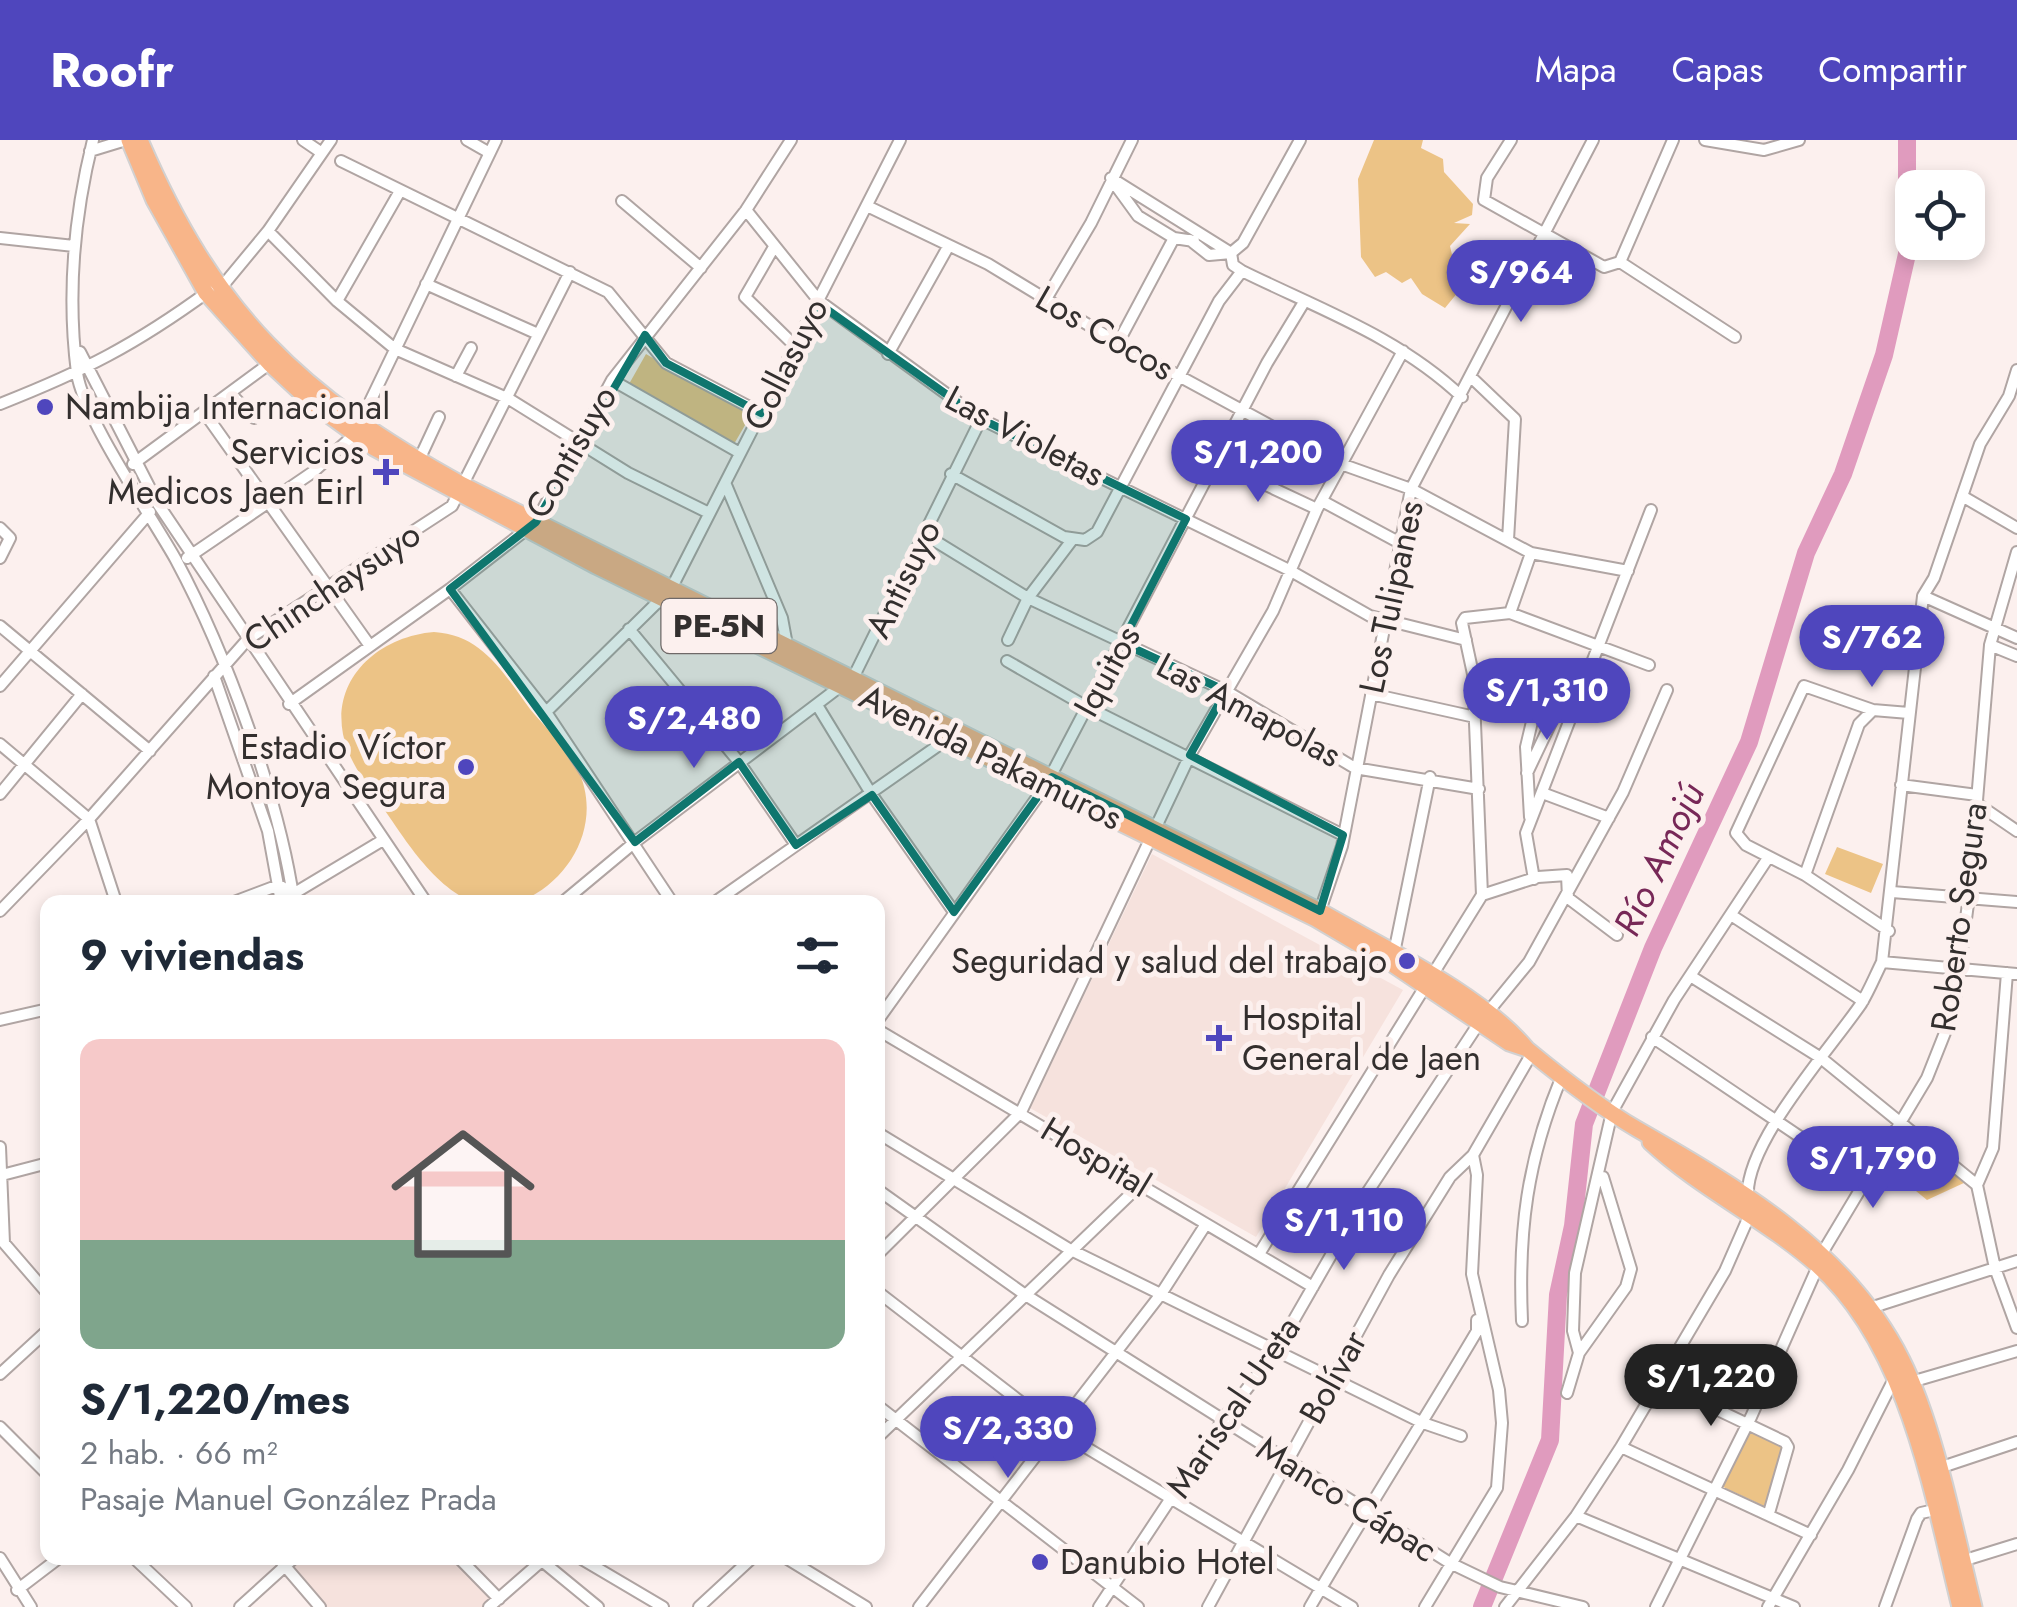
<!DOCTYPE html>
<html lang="es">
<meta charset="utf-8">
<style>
body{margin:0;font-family:Jost,sans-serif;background:#f6f6f7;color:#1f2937;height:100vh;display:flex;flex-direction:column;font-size:38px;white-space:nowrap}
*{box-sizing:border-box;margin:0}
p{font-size:32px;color:#747a83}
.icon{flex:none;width:55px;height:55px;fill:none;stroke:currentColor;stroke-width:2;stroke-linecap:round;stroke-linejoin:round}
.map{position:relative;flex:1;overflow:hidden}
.side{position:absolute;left:40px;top:755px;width:845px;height:670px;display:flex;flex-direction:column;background:#fff;border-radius:20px;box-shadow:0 5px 15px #0003}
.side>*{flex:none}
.buttons{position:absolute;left:1895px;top:30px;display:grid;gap:20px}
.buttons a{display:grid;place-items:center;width:90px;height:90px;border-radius:20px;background:#fff;box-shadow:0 5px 15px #0003;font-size:50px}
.price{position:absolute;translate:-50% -85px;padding:0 22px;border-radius:35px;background:#4f46bd;color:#fff;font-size:32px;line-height:65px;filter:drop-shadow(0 2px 5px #0008)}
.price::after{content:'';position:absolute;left:50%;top:60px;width:30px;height:22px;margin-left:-15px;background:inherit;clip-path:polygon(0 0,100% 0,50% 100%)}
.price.on{background:#222;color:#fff}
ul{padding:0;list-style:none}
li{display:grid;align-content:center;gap:20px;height:530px;padding:0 40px}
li+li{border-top:2px solid #e0e1e3}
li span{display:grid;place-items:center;height:310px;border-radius:20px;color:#555}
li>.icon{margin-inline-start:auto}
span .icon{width:180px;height:180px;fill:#fffc;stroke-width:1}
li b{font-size:42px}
h2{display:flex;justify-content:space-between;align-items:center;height:120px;padding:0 40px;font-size:42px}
header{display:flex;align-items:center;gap:60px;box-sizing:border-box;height:140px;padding:0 50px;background:#4f46bd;color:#fff}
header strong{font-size:48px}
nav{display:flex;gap:55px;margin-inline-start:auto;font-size:35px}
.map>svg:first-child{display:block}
.built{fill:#f6e2dd}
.green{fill:#ecc386}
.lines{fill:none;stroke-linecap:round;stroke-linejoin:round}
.river{stroke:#e09bbe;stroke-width:18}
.minor-casing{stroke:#b0a5a3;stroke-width:14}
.highway-casing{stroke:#d2d1d1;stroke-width:19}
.minor{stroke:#fff;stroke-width:10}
.highway{stroke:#f8b589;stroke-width:15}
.marked{fill:#0f766e;fill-opacity:0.2;stroke:#0f766e;stroke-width:8;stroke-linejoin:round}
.poi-dot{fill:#4f46bd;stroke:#fcf0ee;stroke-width:4}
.labels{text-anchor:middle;stroke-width:10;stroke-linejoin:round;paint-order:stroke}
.shield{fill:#fcf0ee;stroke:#6f6968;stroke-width:2.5}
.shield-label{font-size:32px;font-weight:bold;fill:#332f2e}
.street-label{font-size:35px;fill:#332f2e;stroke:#fcf0ee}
.poi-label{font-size:35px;fill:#332f2e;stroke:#fcf0ee;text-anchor:start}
.water-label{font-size:38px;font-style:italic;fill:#772857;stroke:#fcf0ee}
</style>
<header>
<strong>Roofr</strong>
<nav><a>Mapa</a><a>Capas</a><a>Compartir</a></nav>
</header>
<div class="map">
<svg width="2017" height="1467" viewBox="0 0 2017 1467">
<rect width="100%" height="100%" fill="#fcf0ee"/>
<!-- built -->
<path class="built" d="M 1152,714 L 1403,850 L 1256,1097 L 1030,968 Z
M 301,1418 L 455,1418 L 494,1459 L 486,1467 L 326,1467 L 291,1426 Z"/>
<!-- green -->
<path class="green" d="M 1374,0 L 1423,0 L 1421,8 L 1443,19 L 1444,32 L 1473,64 L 1472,75 L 1454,83 L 1470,84 L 1450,106 L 1456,132 L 1452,140 L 1463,146 L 1445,168 L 1422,154 L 1411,138 L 1402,143 L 1386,132 L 1375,137 L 1361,117 L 1358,39 Z
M 646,214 L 751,275 L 734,304 L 629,244 Z
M 434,492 C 483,495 503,533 530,569 C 545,587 566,607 577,628 C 602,677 576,733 530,757 C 464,791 419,720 388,675 C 375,655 357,634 348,611 C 323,547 373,497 434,492 Z
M 1837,707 L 1883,724 L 1871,753 L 1825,734 Z
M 1912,998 L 1966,1042 L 1927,1060 L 1888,1028 Z
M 1748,1290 L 1783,1307 L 1766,1367 L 1721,1346 Z"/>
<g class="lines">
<!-- river -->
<path class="river" d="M 1482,1467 L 1550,1300 L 1558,1155 L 1573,1086 L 1584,984 L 1653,808 L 1749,602 L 1806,413 L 1843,334 L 1884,215 L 1907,114 L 1907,0"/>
<defs>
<path id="minor" d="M 93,0 C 74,76 67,155 77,233 C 83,277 152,377 176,420 C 226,513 279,658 294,762
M 303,0 L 322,13
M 467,0 L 488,12
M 1511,0 L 1487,38 L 1484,60 L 1604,127 L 1620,122 L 1673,0
M 1705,0 L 1764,10 L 1799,0
M 90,11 L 126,0
M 341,21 L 608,152 L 666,223 L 761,273
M 1111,38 L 1231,113 L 1233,125 L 1242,131 C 1319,169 1399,197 1462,257
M 1114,43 L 1138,76 L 1174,98
M 622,61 L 701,128
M 867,66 L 988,124 L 1118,203 L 1341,324 L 1411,349 L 1531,413 L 1628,431
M 746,70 L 819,161 L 981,279 L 1289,430 L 1370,476 L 1466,500
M 268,91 L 337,161 L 395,209 L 509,259 L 628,333 L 709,373
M 0,98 L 74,106
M 1190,100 L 1209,115 L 1231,113 L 1243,103 L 1300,0
M 774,107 L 745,157 L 793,204
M 1620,122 L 1735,197
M 426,144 L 538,194
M 220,149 L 268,91 L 331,0
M 1046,159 L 1091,83 L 1132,0
M 337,161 L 400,51
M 1118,203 L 1174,98 L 1194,101
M 80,212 L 158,364 L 426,762
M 888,214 L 948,107
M 456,236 L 471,208
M 1472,238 L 1515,279 L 1508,400
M 612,240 L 740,313
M 230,253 L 254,278
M 0,264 C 84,231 135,205 209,151
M 204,272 L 370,506
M 419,320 L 439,277
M 1217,322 L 1317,369
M 133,324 L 273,221
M 951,334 L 1064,397 L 1085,400 L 1097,392 L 1219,161 L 1242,131
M 726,345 L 782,478 L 787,505
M 1962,356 L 2017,388
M 1322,361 L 1402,404
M 0,388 L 10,398 L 0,418
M 927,396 L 1028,458 L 1226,551 L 1355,628 L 1479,649
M 187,418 L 313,332 L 354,295 L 496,0
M 450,449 L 546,572 L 672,762
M 1923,456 L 2017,498
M 1510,473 L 1531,413
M 0,486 L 150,611
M 629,489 L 739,622 L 796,705
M 1008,500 L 1028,458 L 1072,400
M 1990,505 L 2017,516
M 1007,521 L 1087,567 L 1343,695
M 214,536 L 268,691 L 281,762
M 0,546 L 150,372
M 1371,554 L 1475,577
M 289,564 L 450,449 L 536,382 L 612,240 L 746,70 L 791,0
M 817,565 L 872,655 L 954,772
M 1873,570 L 1804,546 L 1736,693 L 1746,705 L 1805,735 L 1889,791
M 546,572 L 671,449 L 900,0
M 0,604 L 89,679 L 116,762
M 1527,633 L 1556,572 L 1539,548
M 1901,645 L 1977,655
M 0,654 L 82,554
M 1545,654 L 1609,678
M 1976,663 L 2017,691
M 1530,677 L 1526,607 L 1539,552 L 1534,532
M 1805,735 L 1859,584 L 1873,570 L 1909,573
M 1534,739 L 1526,693 L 1651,370
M 1892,752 L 2017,762
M 1482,755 L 1538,737 L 1567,735 L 1568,758 L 1617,795
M 234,762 L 279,745 L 293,754 L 383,700
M 563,762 L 635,702 L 854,536 L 981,279
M 715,762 L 949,598
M 0,771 L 89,679 L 248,499 L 452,366 L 570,132
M 1320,771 L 1342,706 L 1411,349 L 1593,0
M 1731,775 L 1863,861
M 1394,813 L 1430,637
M 1882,822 L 2017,834
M 1692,837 L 1821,918 L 1977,1045
M 0,880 L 48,869
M 878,880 L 1046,645 L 1267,223 L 1304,162
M 878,890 L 1313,1147
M 1652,897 L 1867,1042
M 878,993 L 1069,1109 L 1423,1283 L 1461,1296
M 0,1007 L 4,1103 L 48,1154
M 2,1035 L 48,1023
M 1977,1045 L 1993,1008 L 2007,833
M 1977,1045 L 1995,1128 L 2017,1188
M 878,1050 L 1024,1154 L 1450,1423 L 1500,1447 L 1583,1467
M 1748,1058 C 1743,1005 1831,908 1861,864 C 1869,851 1875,836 1882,822 L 1923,456 L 1934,438 L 1980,304 L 2009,256 L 2017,230
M 878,1114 L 1021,972 L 1190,615 L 1273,471 L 1317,369 L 1403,211
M 1259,1114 L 1482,755 L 1473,534 L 1462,483 L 1465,478 L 1510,473 L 1649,525
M 1821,1115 L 1927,938 L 1954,870 L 1969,756 L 1990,505 L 2017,412
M 878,1152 L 1057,1290 L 1352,1467
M 1870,1168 L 2017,1121
M 1522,1181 C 1518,1091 1527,1020 1562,936
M 1579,1213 L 1573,1191 L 1575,1133 L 1612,972 L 1674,860 L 1768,718
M 0,1234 L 48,1190
M 1657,1241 L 1785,1302 L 1788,1307 L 1769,1373
M 1911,1242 L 2017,1211
M 1567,1253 L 1579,1213 L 1626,1147 L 1631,1129 L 1603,1037
M 878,1266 L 1138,1467
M 0,1287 L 48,1335
M 878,1297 L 1140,1045
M 1621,1307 L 1811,1395
M 1939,1328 L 2017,1302
M 1576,1376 L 1794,1467
M 0,1418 L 31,1467
M 134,1418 L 186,1467
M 278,1418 L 320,1467
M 459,1418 L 499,1459
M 580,1418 L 663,1467
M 786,1418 L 866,1467
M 542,1421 L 598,1467
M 1962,1421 L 2017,1404
M 17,1450 L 59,1418
M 240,1467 L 294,1418
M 489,1467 L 545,1418
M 699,1467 L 752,1418
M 919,1467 L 1161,1154 L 1206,1084
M 1099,1467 L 1222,1281 L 1276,1211 L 1365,1056 L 1479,883 L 1529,822 L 1623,652 L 1667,550
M 1208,1467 L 1389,1135 L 1450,1037 L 1473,1015 L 1532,913
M 1310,1467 C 1364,1374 1422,1284 1477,1191 L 1477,1180
M 1425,1467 L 1497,1348 L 1502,1283 L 1499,1250 L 1472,1134 L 1477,1035 L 1473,1015
M 1505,1467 L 1576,1376 L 1621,1307 L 1725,1131 L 1750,1074
M 1656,1467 L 1751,1277 L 1818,1126
M 1768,1467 L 1848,1330 L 1895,1237
M 1885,1467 L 1917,1379 L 1921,1373 L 1939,1369"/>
<path id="highway" d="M 129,0 L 154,60 L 206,153 L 270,224 L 312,263 L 374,308 L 596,426 L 1316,779 L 1389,822 L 1509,903 L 1527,909 C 1482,854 1382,807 1320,771 L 463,345 C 299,255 214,173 140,0
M 1527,909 C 1561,937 1599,967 1637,989 C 1738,1047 1848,1111 1902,1220 C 1936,1288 1955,1391 1974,1467
M 1650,1002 C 1700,1049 1765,1079 1817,1125 C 1908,1205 1932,1354 1960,1467"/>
</defs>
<!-- minor casing -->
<use href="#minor" class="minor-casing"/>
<!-- highway casing -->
<use href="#highway" class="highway-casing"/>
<!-- minor -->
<use href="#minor" class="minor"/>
<!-- highway -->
<use href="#highway" class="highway"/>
</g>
<!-- marked area -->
<path class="marked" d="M 818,163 L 981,279 L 1186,379 L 1122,503 L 1226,551 L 1190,615 L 1343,695 L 1320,771 L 1052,637 L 954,772 L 872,655 L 796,705 L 739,622 L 635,702 L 450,449 L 536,382 L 645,195 L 666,223 L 761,273 Z"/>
<!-- markers -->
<g class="poi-dot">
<circle cx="45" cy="267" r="10"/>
<path d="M381 317h10v10h10v10h-10v10h-10v-10h-10v-10h10z"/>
<circle cx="466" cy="627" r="10"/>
<circle cx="1407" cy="821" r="10"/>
<path d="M1214 883h10v10h10v10h-10v10h-10v-10h-10v-10h10z"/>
<circle cx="1040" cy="1422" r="10"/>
</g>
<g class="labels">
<!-- shield labels -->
<rect class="shield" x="661.5" y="459" width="115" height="54" rx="8"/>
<g class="shield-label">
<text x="719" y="497">PE-5N</text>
</g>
<!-- street labels -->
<g class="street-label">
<text transform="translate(1105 193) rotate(30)" y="12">Los Cocos</text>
<text transform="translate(786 224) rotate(-63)" y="12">Collasuyo</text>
<text transform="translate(1025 296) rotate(28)" y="12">Las Violetas</text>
<text transform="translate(571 312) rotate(-60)" y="12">Contisuyo</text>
<text transform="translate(903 439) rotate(-64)" y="12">Antisuyo</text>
<text transform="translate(332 447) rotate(-34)" y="12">Chinchaysuyo</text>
<text transform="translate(1391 457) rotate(-78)" y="12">Los Tulipanes</text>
<text transform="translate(1107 531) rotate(-61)" y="12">Iquitos</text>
<text transform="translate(1249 570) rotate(28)" y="12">Las Amapolas</text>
<text transform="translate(991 617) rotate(26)" y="12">Avenida Pakamuros</text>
<text transform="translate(1959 777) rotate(-82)" y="12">Roberto Segura</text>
<text transform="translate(1096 1017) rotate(31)" y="12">Hospital</text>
<text transform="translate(1333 1237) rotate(-61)" y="12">Bolívar</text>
<text transform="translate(1233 1267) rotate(-56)" y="12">Mariscal Ureta</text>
<text transform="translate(1347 1359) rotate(32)" y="12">Manco Cápac</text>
</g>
<!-- poi labels -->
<g class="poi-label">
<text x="65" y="279">Nambija Internacional</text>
<text x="364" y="324" text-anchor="end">Servicios<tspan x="364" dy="40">Medicos Jaen Eirl</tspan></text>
<text x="446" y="619" text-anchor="end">Estadio Víctor<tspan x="446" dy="40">Montoya Segura</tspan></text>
<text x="1387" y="833" text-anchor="end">Seguridad y salud del trabajo</text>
<text x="1242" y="890">Hospital<tspan x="1242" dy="40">General de Jaen</tspan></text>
<text x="1060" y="1434">Danubio Hotel</text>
</g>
<!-- water labels -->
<g class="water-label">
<text transform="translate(1659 719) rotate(-65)" y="13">Río Amojú</text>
</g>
</g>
</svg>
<div class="buttons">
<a><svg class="icon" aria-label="locate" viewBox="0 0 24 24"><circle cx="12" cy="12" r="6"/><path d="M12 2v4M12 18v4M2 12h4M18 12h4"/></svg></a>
</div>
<b class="price" style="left:1521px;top:185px">S/964</b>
<b class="price" style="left:1258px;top:365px">S/1,200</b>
<b class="price" style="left:1872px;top:550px">S/762</b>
<b class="price" style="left:1547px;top:603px">S/1,310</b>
<b class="price" style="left:694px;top:631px">S/2,480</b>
<b class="price" style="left:1873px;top:1071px">S/1,790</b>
<b class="price" style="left:1344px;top:1133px">S/1,110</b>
<b class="price on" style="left:1711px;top:1289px">S/1,220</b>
<b class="price" style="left:1008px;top:1341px">S/2,330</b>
<section class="side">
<h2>9 viviendas<svg class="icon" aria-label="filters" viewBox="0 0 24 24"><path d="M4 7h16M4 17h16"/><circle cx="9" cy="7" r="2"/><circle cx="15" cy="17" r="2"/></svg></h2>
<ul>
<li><span style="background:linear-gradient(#f6c9c9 65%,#7fa58c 0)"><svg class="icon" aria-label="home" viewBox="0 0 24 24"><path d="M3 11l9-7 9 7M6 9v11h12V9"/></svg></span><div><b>S/1,220/mes</b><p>2 hab. · 66 m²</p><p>Pasaje Manuel González Prada</p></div></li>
</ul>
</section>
</div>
